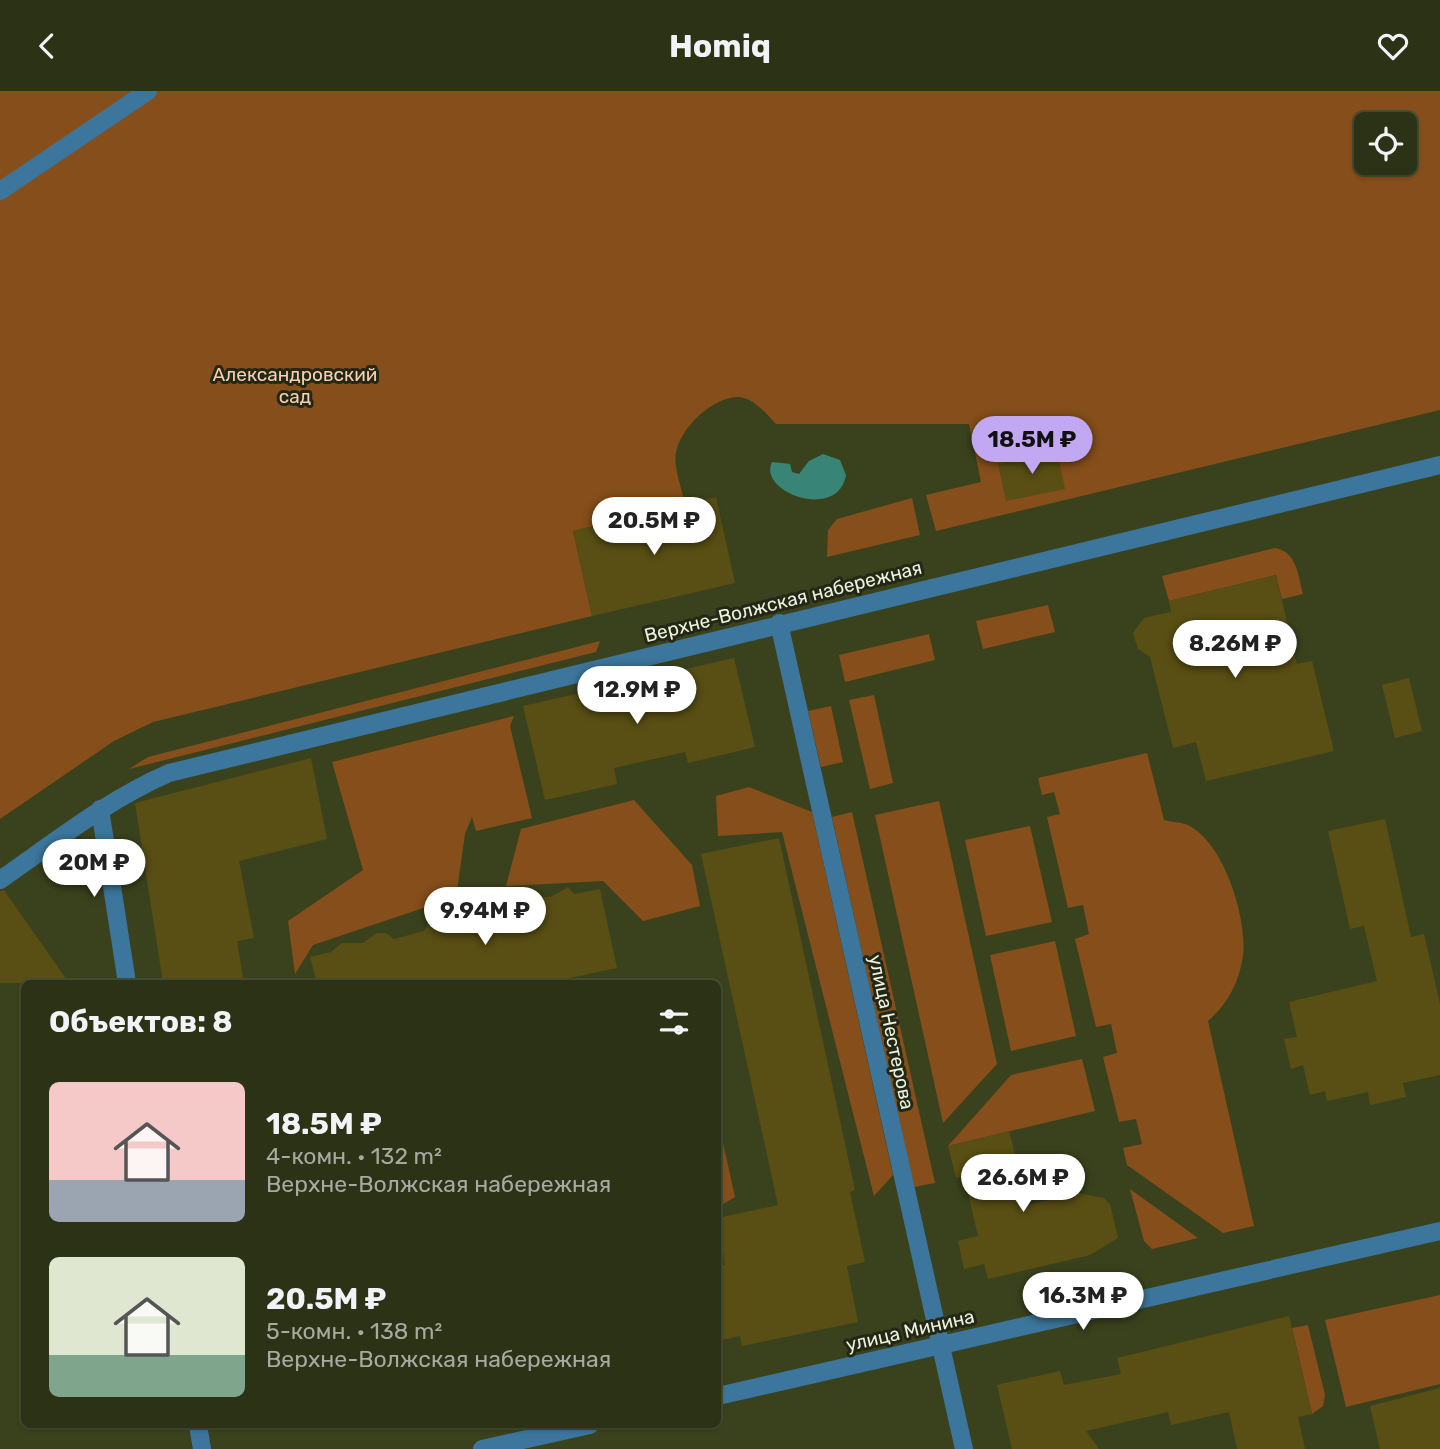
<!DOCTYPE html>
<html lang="ru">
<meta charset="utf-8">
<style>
body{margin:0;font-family:Rubik,sans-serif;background:#343a1f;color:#f1f3f6;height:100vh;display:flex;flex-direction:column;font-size:26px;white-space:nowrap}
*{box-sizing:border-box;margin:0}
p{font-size:23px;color:#a6aaa1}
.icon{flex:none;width:38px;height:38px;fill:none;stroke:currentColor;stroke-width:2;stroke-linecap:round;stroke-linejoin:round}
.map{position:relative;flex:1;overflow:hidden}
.sheet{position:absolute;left:21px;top:889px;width:700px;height:448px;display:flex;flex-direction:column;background:#2c3216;border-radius:10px;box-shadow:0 2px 5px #0004,0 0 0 2px #484d35}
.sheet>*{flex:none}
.controls{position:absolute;left:1354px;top:21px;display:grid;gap:14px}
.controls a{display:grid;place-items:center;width:63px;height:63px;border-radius:10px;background:#2c3216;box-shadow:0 2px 5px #0004,0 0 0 2px #484d35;font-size:35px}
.price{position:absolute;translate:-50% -60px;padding:0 16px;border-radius:24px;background:#fff;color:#222;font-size:23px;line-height:46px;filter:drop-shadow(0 2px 4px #0008)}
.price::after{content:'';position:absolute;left:50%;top:42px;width:21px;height:16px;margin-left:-10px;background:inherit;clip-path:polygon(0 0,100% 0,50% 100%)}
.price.active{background:#c2a8f3;color:#111}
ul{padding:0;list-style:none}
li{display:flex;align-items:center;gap:21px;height:175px;padding:0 28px}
li span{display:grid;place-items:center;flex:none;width:196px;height:140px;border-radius:10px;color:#555}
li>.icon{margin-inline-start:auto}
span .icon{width:84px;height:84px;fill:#fffc;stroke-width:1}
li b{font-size:30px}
h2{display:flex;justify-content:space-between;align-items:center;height:84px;padding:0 28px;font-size:30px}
header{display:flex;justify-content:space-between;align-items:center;height:91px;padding:0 28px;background:#2c3216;font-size:32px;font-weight:700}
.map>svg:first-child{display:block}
.green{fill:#854e1a;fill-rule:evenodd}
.water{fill:#388476}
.building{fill:#594f14}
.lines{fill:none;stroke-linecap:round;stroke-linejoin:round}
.minor{stroke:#3c769c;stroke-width:18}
.labels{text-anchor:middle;stroke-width:6;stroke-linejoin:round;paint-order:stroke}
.park-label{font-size:19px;fill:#f9cfaf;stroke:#222716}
.street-label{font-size:19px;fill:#ecf2dd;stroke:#222716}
</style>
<header><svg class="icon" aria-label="back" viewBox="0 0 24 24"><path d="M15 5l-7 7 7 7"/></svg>Homiq<svg class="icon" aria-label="heart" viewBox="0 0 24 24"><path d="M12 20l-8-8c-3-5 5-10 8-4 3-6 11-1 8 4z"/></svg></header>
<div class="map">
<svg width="1440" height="1358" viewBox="0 0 1440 1358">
<rect width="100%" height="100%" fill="#3a421d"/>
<!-- green -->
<path class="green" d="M 0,0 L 1440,0 L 1440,319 L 936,440 L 926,404 L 981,391 L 969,333 L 776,333 C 766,323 754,306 737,306 C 712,307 681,336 676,361 C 673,376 682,398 685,413 L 573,440 L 592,525 L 153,631 L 114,650 L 0,728 ZM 1367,33 L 1405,33 L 1405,72 L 1367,72 Z
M 912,407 L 920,444 L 827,466 L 828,439 L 837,428 Z
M 1275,457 C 1297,461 1298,484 1303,503 L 1282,508 L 1276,484 L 1169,510 L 1162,485 Z
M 1048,514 L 1055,541 L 983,558 L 976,530 Z
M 929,543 L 935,569 L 845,591 L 839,564 Z
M 600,550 L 596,561 L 129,678 L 148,666 Z
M 874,604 L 893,692 L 870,698 L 849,609 Z
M 831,615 L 843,671 L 821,676 L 808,620 Z
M 514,625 L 510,635 L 532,727 L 476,740 L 472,726 L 465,743 L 456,806 L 313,854 L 295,883 L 288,830 L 363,779 L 332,671 Z
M 1147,662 L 1164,729 C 1171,731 1179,731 1185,733 C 1223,747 1248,828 1243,865 C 1239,891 1228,913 1208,930 L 1254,1135 L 1223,1142 L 1127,1074 L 1123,1057 L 1142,1053 L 1136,1028 L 1119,1031 L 1103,966 L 1117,962 L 1111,933 L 1096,936 L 1075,848 L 1089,843 L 1083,814 L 1068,817 L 1047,726 L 1060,723 L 1054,701 L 1042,704 L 1038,687 Z
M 749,696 L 812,721 L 893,1084 L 874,1105 L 782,741 L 718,745 L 716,705 Z
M 634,709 L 692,774 L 700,815 L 643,830 L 603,790 L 506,795 L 521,738 Z
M 939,710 L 997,973 L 943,1032 L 875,724 Z
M 852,721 L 935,1092 L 914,1096 L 832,726 Z
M 1030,735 L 1052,831 L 986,845 L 965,749 Z
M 1055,850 L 1076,945 L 1011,960 L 990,864 Z
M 1082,968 L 1095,1020 L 948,1055 L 1011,984 Z
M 718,1029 L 735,1106 L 718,1116 Z
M 1130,1098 L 1198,1147 L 1152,1158 L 1144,1150 Z
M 1440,1204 L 1440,1293 L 1346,1316 L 1325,1229 Z
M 1308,1234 L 1325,1304 L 1323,1315 L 1312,1323 L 1292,1237 Z"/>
<!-- water -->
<path class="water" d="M 823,363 L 840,369 L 846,384 C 838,431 757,401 772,371 L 790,373 L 792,381 L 799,383 L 809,370 Z"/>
<!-- building -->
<path class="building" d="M 1057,360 L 1065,398 L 1006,410 L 998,373 Z
M 716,406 L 735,492 L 592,525 L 573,440 Z
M 1276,484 L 1297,573 L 1312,570 L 1334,660 L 1206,690 L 1196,651 L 1173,657 L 1150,566 L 1138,558 L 1133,542 L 1144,527 L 1171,521 L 1169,510 Z
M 734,567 L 755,656 L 688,672 L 685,661 L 614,677 L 617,693 L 545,709 L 523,615 Z
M 1409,587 L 1422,640 L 1395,647 L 1382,594 Z
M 311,667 L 327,748 L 239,770 L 254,847 L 237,850 L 244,892 L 163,892 L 135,712 Z
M 1385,728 L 1411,846 L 1424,843 L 1440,913 L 1440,984 L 1403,992 L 1406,1006 L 1370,1014 L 1368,1001 L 1327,1010 L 1325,1000 L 1310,1004 L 1303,974 L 1291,978 L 1284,948 L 1297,946 L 1289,911 L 1377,890 L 1364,835 L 1350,838 L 1328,740 Z
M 779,747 L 855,1099 L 850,1101 L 865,1171 L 847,1175 L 858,1231 L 742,1255 L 740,1245 L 718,1250 L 718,1175 L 725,1174 L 718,1127 L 778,1114 L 701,763 Z
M 568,796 L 574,803 L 600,798 L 617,877 L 546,892 L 317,892 L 310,866 L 331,861 L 342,852 L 363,852 L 377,842 L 386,842 L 394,848 L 424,840 L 431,830 L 437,828 L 450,830 L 473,820 L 484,824 L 515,817 L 523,808 L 551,806 Z
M 4,799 L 69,892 L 0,892 L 0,800 Z
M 1009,1040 L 1028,1114 L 1078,1102 L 1104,1107 L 1110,1113 L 1118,1147 L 1090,1164 L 988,1188 L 984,1173 L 964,1178 L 958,1150 L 978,1145 L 964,1085 L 956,1087 L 948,1055 Z
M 1289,1225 L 1312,1323 L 1298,1326 L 1305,1358 L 1237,1358 L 1229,1321 L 1171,1334 L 1168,1321 L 1086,1340 L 1099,1358 L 1012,1358 L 997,1294 L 1060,1280 L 1064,1294 L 1121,1283 L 1117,1267 Z
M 1440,1297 L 1440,1358 L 1380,1358 L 1370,1315 Z"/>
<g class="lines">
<!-- minor -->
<path class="minor" d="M 0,100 L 148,0
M 779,532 L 964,1358
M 100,718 L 127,892
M 0,789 C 55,751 107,709 169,682 L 1440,374
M 718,1305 L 1440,1140
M 198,1334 L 202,1358
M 482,1358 L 590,1334"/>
</g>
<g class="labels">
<!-- park labels -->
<g class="park-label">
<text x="295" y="290">Александровский<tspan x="295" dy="22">сад</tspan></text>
</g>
<!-- street labels -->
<g class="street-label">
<text transform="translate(783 510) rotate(-14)" y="7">Верхне-Волжская набережная</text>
<text transform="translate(892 941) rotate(78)" y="7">улица Нестерова</text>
<text transform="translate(910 1239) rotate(-13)" y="7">улица Минина</text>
</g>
</g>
</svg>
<div class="controls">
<a><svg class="icon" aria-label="locate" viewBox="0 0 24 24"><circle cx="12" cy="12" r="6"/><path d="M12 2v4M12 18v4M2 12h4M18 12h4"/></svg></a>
</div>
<b class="price active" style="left:1032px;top:385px">18.5M ₽</b>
<b class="price" style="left:654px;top:466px">20.5M ₽</b>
<b class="price" style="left:1235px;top:589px">8.26M ₽</b>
<b class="price" style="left:637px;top:635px">12.9M ₽</b>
<b class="price" style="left:94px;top:808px">20M ₽</b>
<b class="price" style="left:485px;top:856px">9.94M ₽</b>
<b class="price" style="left:1023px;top:1123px">26.6M ₽</b>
<b class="price" style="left:1083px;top:1241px">16.3M ₽</b>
<section class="sheet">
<h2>Объектов: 8<svg class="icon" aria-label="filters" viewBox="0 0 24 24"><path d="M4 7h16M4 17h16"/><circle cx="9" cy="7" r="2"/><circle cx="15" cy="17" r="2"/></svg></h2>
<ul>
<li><span style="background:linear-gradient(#f6c9c9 70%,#9aa5b1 0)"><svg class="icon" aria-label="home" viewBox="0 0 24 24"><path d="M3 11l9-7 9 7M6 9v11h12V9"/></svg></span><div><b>18.5M ₽</b><p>4-комн. · 132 m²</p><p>Верхне-Волжская набережная</p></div></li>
<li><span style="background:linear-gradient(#dfe7d0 70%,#7fa58c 0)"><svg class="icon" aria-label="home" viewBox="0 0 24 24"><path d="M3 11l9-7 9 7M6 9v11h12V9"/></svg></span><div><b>20.5M ₽</b><p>5-комн. · 138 m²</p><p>Верхне-Волжская набережная</p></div></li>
</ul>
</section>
</div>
